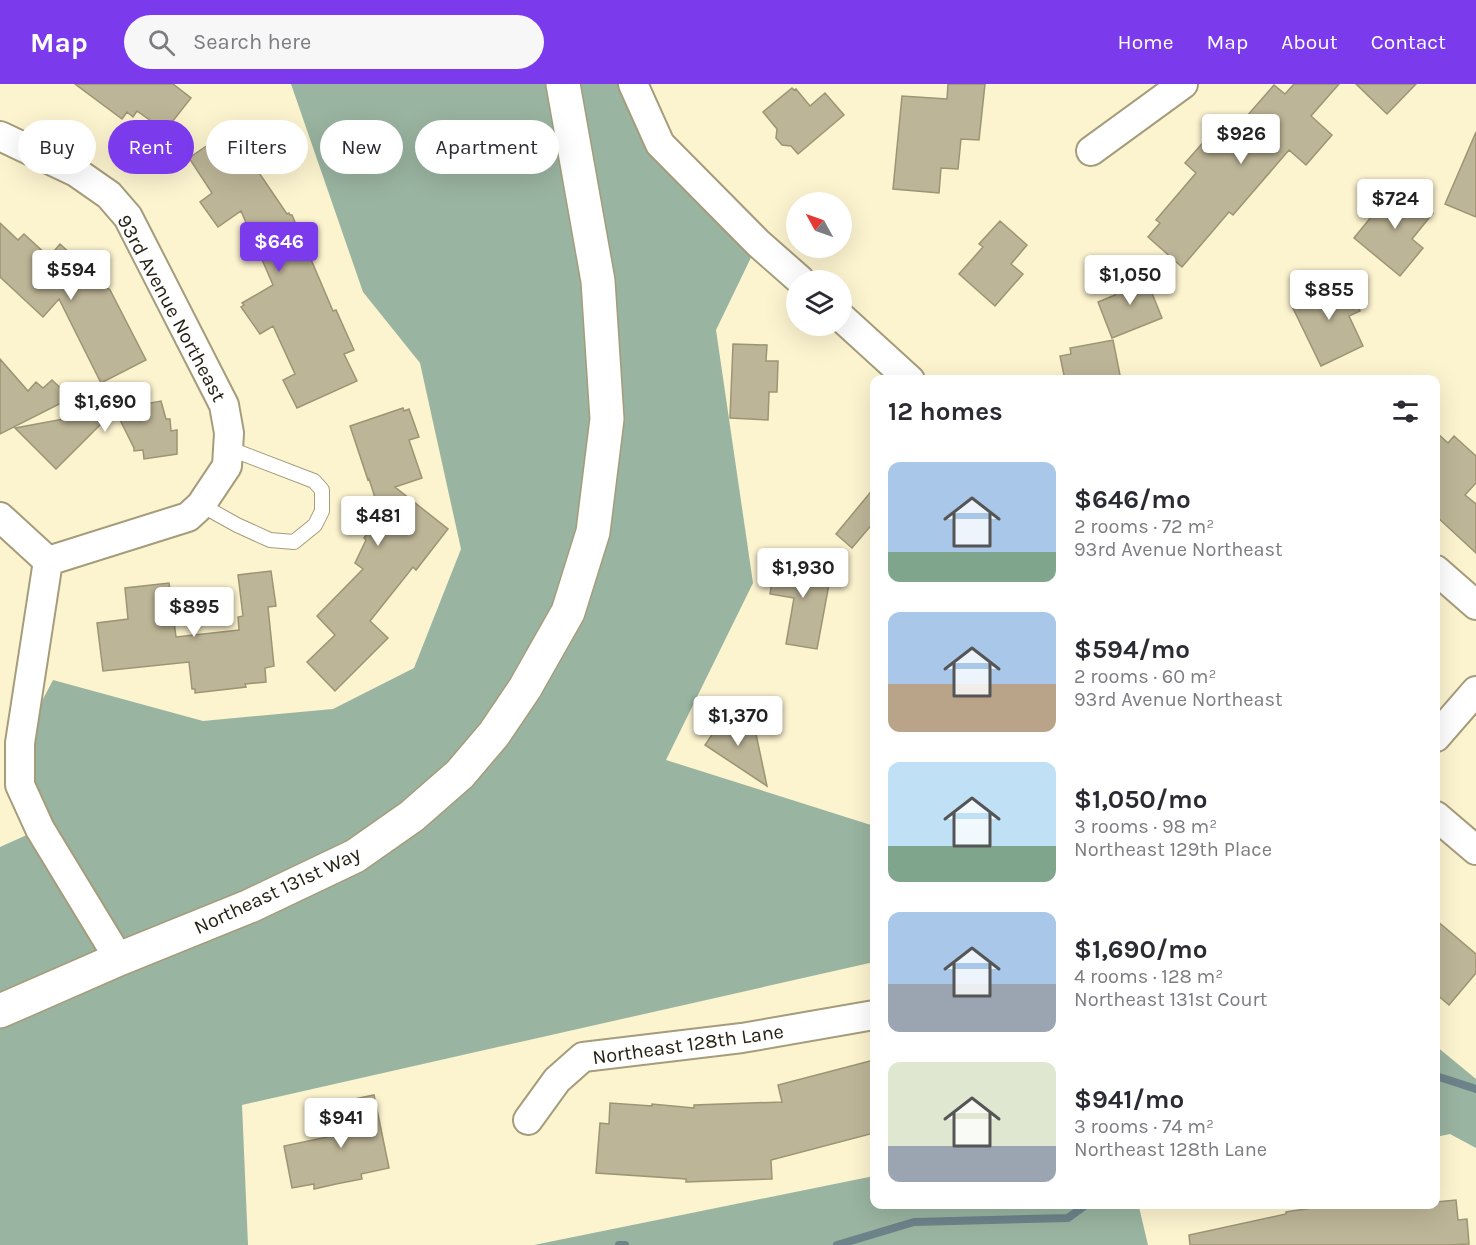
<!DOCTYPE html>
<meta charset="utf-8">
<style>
body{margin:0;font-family:Karla,sans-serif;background:#f7f7f7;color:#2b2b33;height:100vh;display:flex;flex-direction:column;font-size:22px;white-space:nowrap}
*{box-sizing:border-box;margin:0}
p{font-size:20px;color:#7c7c81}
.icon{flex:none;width:33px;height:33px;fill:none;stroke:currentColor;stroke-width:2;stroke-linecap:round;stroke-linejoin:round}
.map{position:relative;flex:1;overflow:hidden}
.panel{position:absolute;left:870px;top:291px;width:570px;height:834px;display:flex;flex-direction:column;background:#fff;border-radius:12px;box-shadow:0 6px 24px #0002}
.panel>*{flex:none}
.banner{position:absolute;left:18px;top:36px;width:570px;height:54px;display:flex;gap:12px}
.needle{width:39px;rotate:310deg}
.controls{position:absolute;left:786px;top:108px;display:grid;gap:12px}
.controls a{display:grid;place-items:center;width:66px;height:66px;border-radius:50%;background:#fff;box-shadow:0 6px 24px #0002;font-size:30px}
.price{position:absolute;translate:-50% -51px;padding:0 14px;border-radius:6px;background:#fff;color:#222;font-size:20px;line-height:39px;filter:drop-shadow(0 2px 3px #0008)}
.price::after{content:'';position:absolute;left:50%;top:36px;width:18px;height:14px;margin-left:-9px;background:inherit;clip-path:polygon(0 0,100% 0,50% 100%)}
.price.current{background:#7c3aed;color:#fff}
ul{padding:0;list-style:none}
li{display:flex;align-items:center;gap:18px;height:150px;padding:0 18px}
li span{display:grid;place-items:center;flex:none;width:168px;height:120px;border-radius:12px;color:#555}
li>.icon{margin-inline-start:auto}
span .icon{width:72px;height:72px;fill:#fffc;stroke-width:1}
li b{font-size:26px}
h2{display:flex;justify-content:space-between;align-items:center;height:72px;padding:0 18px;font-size:26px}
.tag{padding:0 21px;border-radius:27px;background:#fff;box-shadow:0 6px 24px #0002;font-size:21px;line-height:54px}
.tag.current{background:#7c3aed;color:#fff}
header{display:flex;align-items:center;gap:36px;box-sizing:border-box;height:84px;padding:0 30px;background:#7c3aed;color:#fff}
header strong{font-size:28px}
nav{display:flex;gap:33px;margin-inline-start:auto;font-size:21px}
.search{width:420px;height:54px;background:#f7f7f7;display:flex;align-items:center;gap:15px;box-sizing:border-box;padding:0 21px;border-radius:33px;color:#7c7c81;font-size:22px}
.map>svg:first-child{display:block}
.forest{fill:#99b4a0}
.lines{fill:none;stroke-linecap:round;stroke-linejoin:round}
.stream{stroke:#6d838a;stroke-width:8}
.building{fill:#bdb597;stroke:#9c9473;stroke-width:1.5}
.lane-casing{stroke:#a59c7b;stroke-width:16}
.street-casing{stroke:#a59c7b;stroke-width:32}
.secondary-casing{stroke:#a59c7b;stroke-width:36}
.lane{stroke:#fff;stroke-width:14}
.street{stroke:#fff;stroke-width:28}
.secondary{stroke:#fff;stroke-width:33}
.labels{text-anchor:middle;stroke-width:4.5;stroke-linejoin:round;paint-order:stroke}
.street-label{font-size:20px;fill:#252114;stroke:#fff}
</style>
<header>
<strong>Map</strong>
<div class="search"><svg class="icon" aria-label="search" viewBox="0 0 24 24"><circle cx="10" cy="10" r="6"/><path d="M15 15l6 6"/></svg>Search here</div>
<nav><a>Home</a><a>Map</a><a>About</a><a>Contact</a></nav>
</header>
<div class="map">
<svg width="1476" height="1161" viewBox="0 0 1476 1161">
<rect width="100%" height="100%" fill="#fcf3cf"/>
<!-- forest -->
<path class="forest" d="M 291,0 L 633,0 L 660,60 L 758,159 L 716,246 L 753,499 L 666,676 L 874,742 L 874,878 L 242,1021 L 248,1161 L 0,1161 L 0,763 L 40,745 L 20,659 L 53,596 L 203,637 L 333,625 L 414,584 L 461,465 L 420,279 L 363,208 Z
M 1436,962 L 1476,995 L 1476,1064 L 1450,1050 L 1436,1053 Z
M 874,1092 L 874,1120 L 1147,1121 L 1139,1123 L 1148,1161 L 534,1161 Z"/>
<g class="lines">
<!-- stream -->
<path class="stream" d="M 1436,992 L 1476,1005
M 619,1161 L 625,1161
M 837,1161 L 914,1138 L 1068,1134 L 1087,1120"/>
</g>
<!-- building -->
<path class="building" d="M 75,0 L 173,0 L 191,14 L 165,47 L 137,27 L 133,33 L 127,28 L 122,35 Z
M 948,0 L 985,0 L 979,56 L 961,55 L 958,85 L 941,84 L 939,109 L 893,105 L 902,12 L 947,15 Z
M 1294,0 L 1339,0 L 1311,32 L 1332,51 L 1306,81 L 1289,66 L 1233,131 L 1229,128 L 1182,183 L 1148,153 L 1160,139 L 1156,136 L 1196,89 L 1185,79 L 1207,54 L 1214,61 L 1236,36 L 1240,40 L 1274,1 L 1285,10 Z
M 1356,0 L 1416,0 L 1387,30 Z
M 792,4 L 794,6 L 796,5 L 810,22 L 825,9 L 844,31 L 798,70 L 791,62 L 782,61 L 776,54 L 777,45 L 763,28 Z
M 230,46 L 287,130 L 289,129 L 290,131 L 292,131 L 333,227 L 336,226 L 354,266 L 344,270 L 357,297 L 297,324 L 283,296 L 295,290 L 273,242 L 260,250 L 241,223 L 244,221 L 242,219 L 273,201 L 241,127 L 218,143 L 200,118 L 212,109 L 189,74 Z
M 1476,48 L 1476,133 L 1445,120 Z
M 1398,100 L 1433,129 L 1412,155 L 1423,164 L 1400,192 L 1354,154 Z
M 1000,137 L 1027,161 L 1011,180 L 1023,190 L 995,222 L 959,190 L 983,163 L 979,160 Z
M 0,139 L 18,156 L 24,150 L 49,173 L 60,160 L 110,206 L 146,276 L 101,299 L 59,215 L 43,233 L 0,193 Z
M 1143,187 L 1162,234 L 1112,254 L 1098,218 L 1115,211 L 1112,205 L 1121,201 L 1119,197 Z
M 1344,194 L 1360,227 L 1349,232 L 1363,262 L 1321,282 L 1291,220 Z
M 1113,256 L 1121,296 L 1065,296 L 1060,272 L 1071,270 L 1070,264 Z
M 733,260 L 767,261 L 766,277 L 778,277 L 777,308 L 769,308 L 768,336 L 730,334 Z
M 0,275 L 28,307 L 36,298 L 43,304 L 52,296 L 71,314 L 0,350 Z
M 161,317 L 166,335 L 170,335 L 171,347 L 177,346 L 177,370 L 144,375 L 143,366 L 134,367 L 134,364 L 115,326 L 56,385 L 15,344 Z
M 403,324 L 404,327 L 409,325 L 419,353 L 409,356 L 422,394 L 395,403 L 448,445 L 416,486 L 413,483 L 370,537 L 388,554 L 335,607 L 307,578 L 335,551 L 317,532 L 363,485 L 355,479 L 366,456 L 364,454 L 381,432 L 369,395 L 368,396 L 350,342 Z
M 1436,348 L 1448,359 L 1454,352 L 1476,372 L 1476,399 L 1465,411 L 1476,420 L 1476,469 L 1436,432 Z
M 874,404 L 874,438 L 852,464 L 836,450 Z
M 776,474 L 832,484 L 817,565 L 786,560 L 794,514 L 770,510 Z
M 271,487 L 276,522 L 268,523 L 274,582 L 265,584 L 266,598 L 245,600 L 246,603 L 195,609 L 195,605 L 192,605 L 189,578 L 103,587 L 97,539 L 128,535 L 125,504 L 169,499 L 176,553 L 239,546 L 238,533 L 243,532 L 238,491 Z
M 726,630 L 756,650 L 767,702 L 705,661 Z
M 1436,836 L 1476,870 L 1476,889 L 1449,921 L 1436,910 Z
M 874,976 L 874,1049 L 771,1076 L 772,1095 L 686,1098 L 686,1095 L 596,1089 L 600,1039 L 609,1040 L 610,1019 L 652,1022 L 652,1020 L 694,1024 L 694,1021 L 782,1018 L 778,1001 Z
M 374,1011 L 389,1084 L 361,1090 L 362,1095 L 336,1100 L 314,1105 L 314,1100 L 292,1104 L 284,1062 L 342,1050 L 335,1019 Z
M 1456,1116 L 1458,1136 L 1467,1135 L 1469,1160 L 1449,1161 L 1190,1161 L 1189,1151 L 1286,1130 L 1286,1128 L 1339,1120 L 1436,1120 L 1436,1118 Z"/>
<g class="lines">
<defs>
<path id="lane" d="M 201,421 L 237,441 L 270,456 L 294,458 L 315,441 L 322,427 L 322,406 L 314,397 L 228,364"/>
<path id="street" d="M 633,0 L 660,60 L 758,159 L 800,196
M 0,52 L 76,88 L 109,111 L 128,133 L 224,321 L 229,349 L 227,382 L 201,421 L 188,433 L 48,477
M 1091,67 L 1183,0
M 842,234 L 910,296
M 0,433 L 48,477
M 48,477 L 20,659 L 20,701 L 40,745 L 119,875
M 1436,486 L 1476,521
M 1436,653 L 1476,607
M 1436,732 L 1476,766
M 528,1036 L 557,996 L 583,973 L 742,954 L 874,931"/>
<path id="secondary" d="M 0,927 L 119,875 L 250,822 L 355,772 L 412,732 L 460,690 L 494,650 L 525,604 L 568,528 L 593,448 L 607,335 L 598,197 L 563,0"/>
</defs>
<!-- lane casing -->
<use href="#lane" class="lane-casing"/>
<!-- street casing -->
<use href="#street" class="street-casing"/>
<!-- secondary casing -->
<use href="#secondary" class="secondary-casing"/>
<!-- lane -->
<use href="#lane" class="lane"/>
<!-- street -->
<use href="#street" class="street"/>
<!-- secondary -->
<use href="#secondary" class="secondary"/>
</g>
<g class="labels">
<!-- street labels -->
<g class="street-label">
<text transform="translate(172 224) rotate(62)" y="7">93rd Avenue Northeast</text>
<text transform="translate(277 806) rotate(-25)" y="7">Northeast 131st Way</text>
<text transform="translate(688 960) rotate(-8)" y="7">Northeast 128th Lane</text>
</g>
</g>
</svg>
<div class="controls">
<a><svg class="needle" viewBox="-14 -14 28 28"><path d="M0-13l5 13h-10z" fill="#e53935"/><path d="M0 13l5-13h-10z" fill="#7c7c81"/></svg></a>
<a><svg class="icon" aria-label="layers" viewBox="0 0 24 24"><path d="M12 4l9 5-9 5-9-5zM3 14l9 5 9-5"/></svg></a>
</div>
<b class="price" style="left:1241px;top:81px">$926</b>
<b class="price" style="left:1395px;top:146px">$724</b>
<b class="price current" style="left:279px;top:189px">$646</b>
<b class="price" style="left:71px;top:217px">$594</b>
<b class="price" style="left:1130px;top:222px">$1,050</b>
<b class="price" style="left:1329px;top:237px">$855</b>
<b class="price" style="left:105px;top:349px">$1,690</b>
<b class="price" style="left:378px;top:463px">$481</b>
<b class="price" style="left:803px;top:515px">$1,930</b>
<b class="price" style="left:194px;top:554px">$895</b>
<b class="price" style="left:738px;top:663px">$1,370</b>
<b class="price" style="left:341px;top:1065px">$941</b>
<div class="banner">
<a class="tag">Buy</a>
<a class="tag current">Rent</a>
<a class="tag">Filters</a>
<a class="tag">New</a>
<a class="tag">Apartment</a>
</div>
<section class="panel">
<h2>12 homes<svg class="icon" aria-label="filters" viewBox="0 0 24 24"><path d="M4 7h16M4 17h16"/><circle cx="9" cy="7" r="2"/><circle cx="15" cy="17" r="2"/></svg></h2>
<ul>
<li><span style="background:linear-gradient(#a9c7e8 75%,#7fa58c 0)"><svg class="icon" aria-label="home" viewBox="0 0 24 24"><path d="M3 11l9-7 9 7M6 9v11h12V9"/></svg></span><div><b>$646/mo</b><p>2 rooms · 72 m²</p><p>93rd Avenue Northeast</p></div></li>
<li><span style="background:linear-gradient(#a9c7e8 60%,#b9a48a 0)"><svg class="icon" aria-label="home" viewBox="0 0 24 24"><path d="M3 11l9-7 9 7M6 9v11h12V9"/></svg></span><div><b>$594/mo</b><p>2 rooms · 60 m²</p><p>93rd Avenue Northeast</p></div></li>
<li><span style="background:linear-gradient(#bfe0f5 70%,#7fa58c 0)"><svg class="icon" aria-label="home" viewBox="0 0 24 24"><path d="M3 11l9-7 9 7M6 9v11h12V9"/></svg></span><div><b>$1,050/mo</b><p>3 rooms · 98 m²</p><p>Northeast 129th Place</p></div></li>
<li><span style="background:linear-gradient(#a9c7e8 60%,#9aa5b1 0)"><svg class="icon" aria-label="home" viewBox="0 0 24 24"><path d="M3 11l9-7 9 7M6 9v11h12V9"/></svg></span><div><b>$1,690/mo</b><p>4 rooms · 128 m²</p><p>Northeast 131st Court</p></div></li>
<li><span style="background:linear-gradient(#dfe7d0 70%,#9aa5b1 0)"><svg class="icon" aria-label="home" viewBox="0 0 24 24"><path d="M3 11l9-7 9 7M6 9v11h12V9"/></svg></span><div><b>$941/mo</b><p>3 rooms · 74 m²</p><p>Northeast 128th Lane</p></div></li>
</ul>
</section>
</div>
